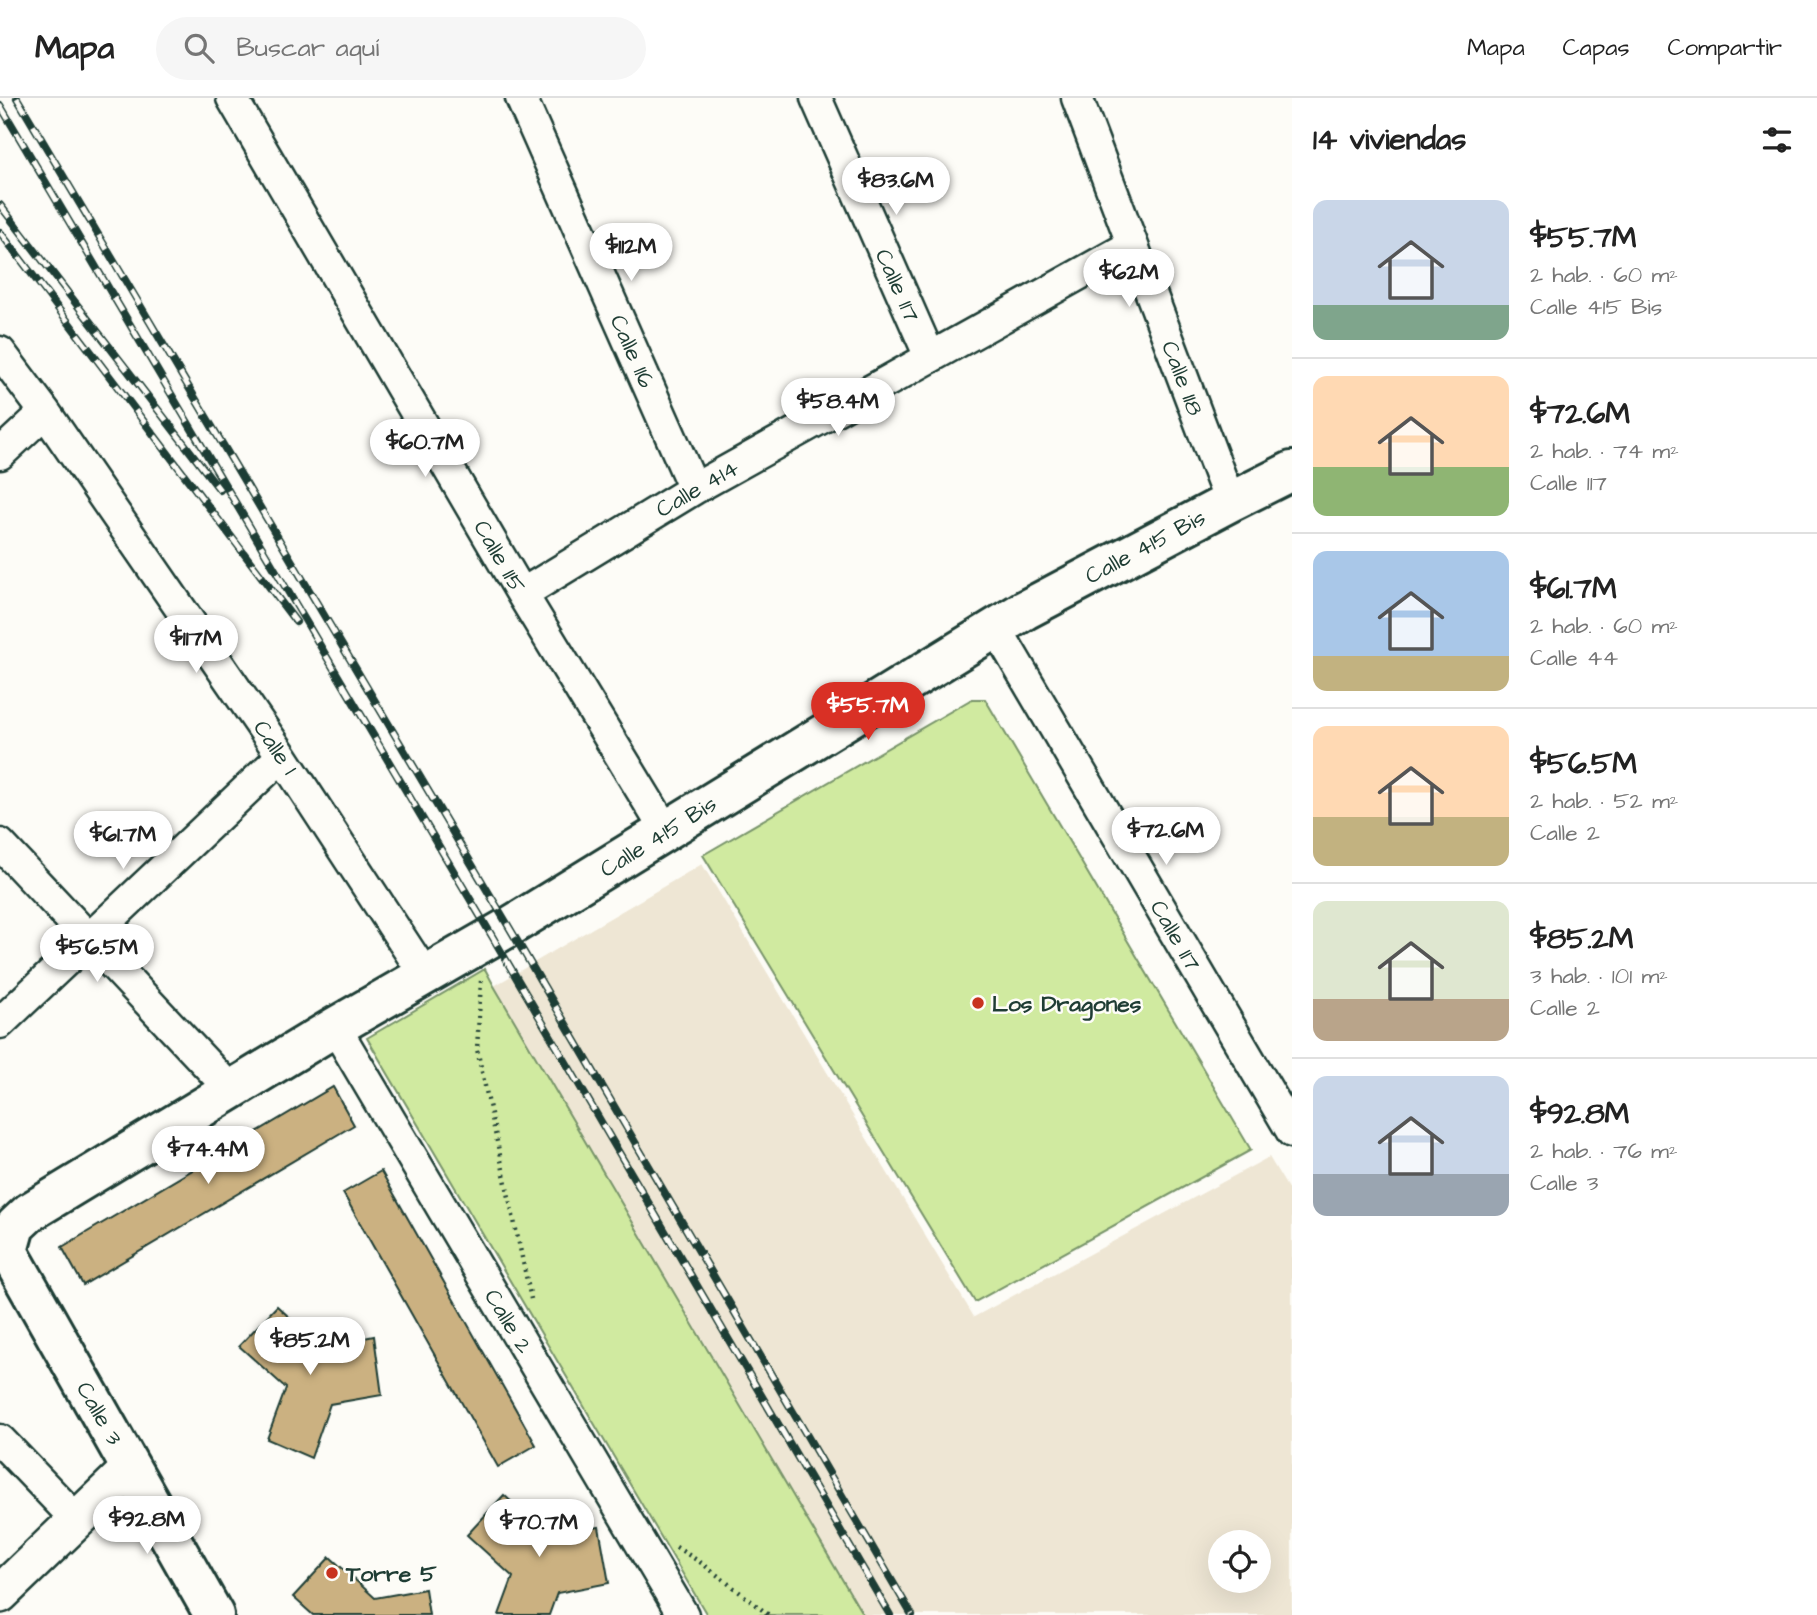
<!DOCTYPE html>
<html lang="es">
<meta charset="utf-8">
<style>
body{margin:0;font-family:"Architects Daughter",sans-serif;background:#f6f6f6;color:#222;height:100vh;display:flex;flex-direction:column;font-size:26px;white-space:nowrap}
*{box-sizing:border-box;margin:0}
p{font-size:23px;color:#767676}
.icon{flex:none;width:38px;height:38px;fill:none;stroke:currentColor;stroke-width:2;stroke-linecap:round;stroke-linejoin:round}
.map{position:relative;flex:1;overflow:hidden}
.panel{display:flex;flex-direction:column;background:#fff;width:525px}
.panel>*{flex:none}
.fabs{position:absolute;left:1208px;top:1432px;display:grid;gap:14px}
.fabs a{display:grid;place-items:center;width:63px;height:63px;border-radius:50%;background:#fff;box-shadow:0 7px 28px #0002;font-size:35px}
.price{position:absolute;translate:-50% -60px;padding:0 16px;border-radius:24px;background:#fff;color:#222;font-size:23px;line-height:46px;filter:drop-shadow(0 2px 4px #0008)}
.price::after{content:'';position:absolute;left:50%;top:42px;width:21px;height:16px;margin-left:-10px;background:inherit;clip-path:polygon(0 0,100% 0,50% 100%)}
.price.active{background:#d93025;color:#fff}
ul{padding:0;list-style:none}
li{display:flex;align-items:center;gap:21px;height:175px;padding:0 21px}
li+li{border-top:2px solid #e0e0e0}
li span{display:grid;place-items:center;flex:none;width:196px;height:140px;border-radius:14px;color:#555}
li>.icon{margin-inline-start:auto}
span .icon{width:84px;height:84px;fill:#fffc;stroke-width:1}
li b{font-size:30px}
h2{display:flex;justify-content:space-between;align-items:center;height:84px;padding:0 21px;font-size:30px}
header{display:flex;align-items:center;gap:42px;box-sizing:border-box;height:98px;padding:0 35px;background:#fff;border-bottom:2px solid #e0e0e0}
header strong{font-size:33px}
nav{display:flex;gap:38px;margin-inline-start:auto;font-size:24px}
.search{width:490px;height:63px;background:#f6f6f6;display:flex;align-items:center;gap:18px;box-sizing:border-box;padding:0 24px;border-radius:38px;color:#767676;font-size:26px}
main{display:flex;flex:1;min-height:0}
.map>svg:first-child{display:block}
.built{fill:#eee6d4;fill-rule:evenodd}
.green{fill:#d0eaa0;stroke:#78946a;stroke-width:2}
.building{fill:#cbb181;stroke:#1f3d34;stroke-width:2}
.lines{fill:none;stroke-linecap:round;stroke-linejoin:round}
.minor-casing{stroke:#1f3d34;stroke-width:35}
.tertiary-casing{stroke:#1f3d34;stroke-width:42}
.secondary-casing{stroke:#1f3d34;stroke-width:44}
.path{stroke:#1f3d34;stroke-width:4.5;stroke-dasharray:2 5;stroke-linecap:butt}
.minor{stroke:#fdfcf7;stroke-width:30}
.tertiary{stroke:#fdfcf7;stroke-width:37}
.secondary{stroke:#fdfcf7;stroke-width:38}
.rail-casing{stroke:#1f3d34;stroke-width:8}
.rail{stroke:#fdfcf7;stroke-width:5;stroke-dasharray:16;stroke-linecap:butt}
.poi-dot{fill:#c8321e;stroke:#fdfcf7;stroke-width:2.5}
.labels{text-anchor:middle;stroke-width:5;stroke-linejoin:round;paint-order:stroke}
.street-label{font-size:23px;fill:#1f3d34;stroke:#fdfcf7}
.poi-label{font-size:23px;font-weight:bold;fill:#1f3d34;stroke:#fdfcf7;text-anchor:start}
</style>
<header>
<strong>Mapa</strong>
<div class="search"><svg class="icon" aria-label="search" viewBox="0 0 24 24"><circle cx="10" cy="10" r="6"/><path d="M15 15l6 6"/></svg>Buscar aquí</div>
<nav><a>Mapa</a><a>Capas</a><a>Compartir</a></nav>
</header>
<main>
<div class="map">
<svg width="1292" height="1517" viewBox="0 0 1292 1517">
<rect width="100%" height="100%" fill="#fdfcf7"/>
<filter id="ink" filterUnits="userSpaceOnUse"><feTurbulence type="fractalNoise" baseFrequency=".0143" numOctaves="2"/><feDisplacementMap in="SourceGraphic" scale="14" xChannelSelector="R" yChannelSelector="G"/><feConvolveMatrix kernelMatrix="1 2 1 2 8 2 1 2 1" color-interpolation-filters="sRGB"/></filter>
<g filter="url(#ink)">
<!-- built -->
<path class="built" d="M 702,766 L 974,1219 L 1269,1059 L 1292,1097 L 1292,1517 L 863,1517 L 494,888 ZM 1220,1444 L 1258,1444 L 1258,1482 L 1220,1482 Z"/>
<!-- green -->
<path class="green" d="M 972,601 L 985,601 L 1251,1052 L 975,1204 L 703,757 Z
M 485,871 L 494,888 L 863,1517 L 707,1517 L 367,940 Z"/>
<!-- building -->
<path class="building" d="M 333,989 L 354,1027 L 83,1187 L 62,1149 Z
M 381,1073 L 536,1347 L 498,1369 L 343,1095 Z
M 277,1208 L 322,1249 L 374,1238 L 382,1297 L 330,1306 L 311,1360 L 267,1341 L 286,1290 L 239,1248 Z
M 504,1397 L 549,1438 L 599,1429 L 609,1485 L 557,1495 L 549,1517 L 499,1517 L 513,1479 L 467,1437 Z
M 330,1459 L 375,1500 L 425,1491 L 429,1517 L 313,1517 L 293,1499 Z"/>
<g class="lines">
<defs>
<path id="minor" d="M 232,0 L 522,496 L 666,733
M 521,0 L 694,391
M 816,0 L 930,259
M 1077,0 L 1230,404
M 0,254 L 45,314 L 282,658 L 425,877
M 0,356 L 45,314
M 522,496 L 694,391 L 1132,147
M 996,530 L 1292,1034
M 0,746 L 231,992
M 0,925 L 282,658
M 335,929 L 683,1517
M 0,1342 L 76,1421"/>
<path id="tertiary" d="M 0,1496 L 131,1370"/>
<path id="secondary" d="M 214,1517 L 8,1153 L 15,1128 L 30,1114 L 335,929 L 509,829 L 1025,512 L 1230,404 L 1292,373"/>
</defs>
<!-- minor casing -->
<use href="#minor" class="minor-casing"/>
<!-- tertiary casing -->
<use href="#tertiary" class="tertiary-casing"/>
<!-- secondary casing -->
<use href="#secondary" class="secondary-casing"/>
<!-- path -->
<path class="path" d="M 481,883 L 477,951 L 531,1201
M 676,1449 L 703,1466 L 769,1517"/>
<!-- minor -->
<use href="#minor" class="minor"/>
<!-- tertiary -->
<use href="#tertiary" class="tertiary"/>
<!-- secondary -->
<use href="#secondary" class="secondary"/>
<defs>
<path id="rail" d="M 17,0 L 509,829 L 912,1517
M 0,7 L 492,838 L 890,1517
M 0,107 L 220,392
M 0,134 L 296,524"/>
</defs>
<!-- rail casing -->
<use href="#rail" class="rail-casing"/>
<!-- rail -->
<use href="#rail" class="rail"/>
</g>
</g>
<!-- markers -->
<g class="poi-dot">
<circle cx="978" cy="905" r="7"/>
<circle cx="332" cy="1475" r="7"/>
</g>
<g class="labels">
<!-- street labels -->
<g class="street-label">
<text transform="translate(898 187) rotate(66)" y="8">Calle 117</text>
<text transform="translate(633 253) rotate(66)" y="8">Calle 116</text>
<text transform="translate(1183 280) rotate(69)" y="8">Calle 118</text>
<text transform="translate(697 390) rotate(-30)" y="8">Calle 414</text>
<text transform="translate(1145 448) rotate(-28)" y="8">Calle 415 Bis</text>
<text transform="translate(500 458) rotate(60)" y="8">Calle 115</text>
<text transform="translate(276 649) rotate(56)" y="8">Calle 1</text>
<text transform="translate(658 738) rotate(-32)" y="8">Calle 415 Bis</text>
<text transform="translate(1176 837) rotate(60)" y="8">Calle 117</text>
<text transform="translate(509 1223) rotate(59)" y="8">Calle 2</text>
<text transform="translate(100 1315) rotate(60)" y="8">Calle 3</text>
</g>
<!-- poi labels -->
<g class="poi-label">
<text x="992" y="913">Los Dragones</text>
<text x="346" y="1483">Torre 5</text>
</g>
</g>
</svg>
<div class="fabs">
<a><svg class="icon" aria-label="locate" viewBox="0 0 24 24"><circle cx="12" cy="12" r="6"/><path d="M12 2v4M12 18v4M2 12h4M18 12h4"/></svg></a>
</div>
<b class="price" style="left:896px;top:119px">$83.6M</b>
<b class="price" style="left:631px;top:185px">$112M</b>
<b class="price" style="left:1129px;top:211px">$62M</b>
<b class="price" style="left:838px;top:340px">$58.4M</b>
<b class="price" style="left:425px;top:381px">$60.7M</b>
<b class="price" style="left:196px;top:577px">$117M</b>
<b class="price active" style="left:868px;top:644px">$55.7M</b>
<b class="price" style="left:1166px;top:769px">$72.6M</b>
<b class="price" style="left:123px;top:773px">$61.7M</b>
<b class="price" style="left:97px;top:886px">$56.5M</b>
<b class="price" style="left:208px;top:1088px">$74.4M</b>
<b class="price" style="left:310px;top:1279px">$85.2M</b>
<b class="price" style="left:147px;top:1458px">$92.8M</b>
<b class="price" style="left:539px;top:1461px">$70.7M</b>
</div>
<section class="panel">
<h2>14 viviendas<svg class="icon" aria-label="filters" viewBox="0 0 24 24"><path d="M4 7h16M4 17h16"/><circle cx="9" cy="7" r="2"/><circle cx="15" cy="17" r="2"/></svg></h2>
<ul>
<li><span style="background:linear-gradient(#c9d6e8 75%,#7fa58c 0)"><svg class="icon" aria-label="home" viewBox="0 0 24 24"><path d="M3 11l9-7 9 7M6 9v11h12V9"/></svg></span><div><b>$55.7M</b><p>2 hab. · 60 m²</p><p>Calle 415 Bis</p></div></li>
<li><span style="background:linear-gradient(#ffd9b3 65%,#8fb573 0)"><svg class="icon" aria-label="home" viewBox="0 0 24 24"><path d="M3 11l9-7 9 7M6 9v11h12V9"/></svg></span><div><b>$72.6M</b><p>2 hab. · 74 m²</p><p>Calle 117</p></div></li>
<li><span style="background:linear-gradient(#a9c7e8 75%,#c2b280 0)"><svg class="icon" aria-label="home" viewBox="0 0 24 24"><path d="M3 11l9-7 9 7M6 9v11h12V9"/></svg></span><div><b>$61.7M</b><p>2 hab. · 60 m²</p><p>Calle 44</p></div></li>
<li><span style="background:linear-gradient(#ffd9b3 65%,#c2b280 0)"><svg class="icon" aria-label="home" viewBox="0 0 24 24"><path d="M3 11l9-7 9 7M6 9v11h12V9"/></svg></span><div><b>$56.5M</b><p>2 hab. · 52 m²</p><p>Calle 2</p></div></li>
<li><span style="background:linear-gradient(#dfe7d0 70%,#b9a48a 0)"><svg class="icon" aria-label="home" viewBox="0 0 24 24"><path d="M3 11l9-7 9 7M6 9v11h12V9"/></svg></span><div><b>$85.2M</b><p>3 hab. · 101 m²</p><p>Calle 2</p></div></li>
<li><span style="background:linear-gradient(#c9d6e8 70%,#9aa5b1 0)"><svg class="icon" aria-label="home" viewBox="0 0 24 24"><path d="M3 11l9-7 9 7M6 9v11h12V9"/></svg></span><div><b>$92.8M</b><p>2 hab. · 76 m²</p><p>Calle 3</p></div></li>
</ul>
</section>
</main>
